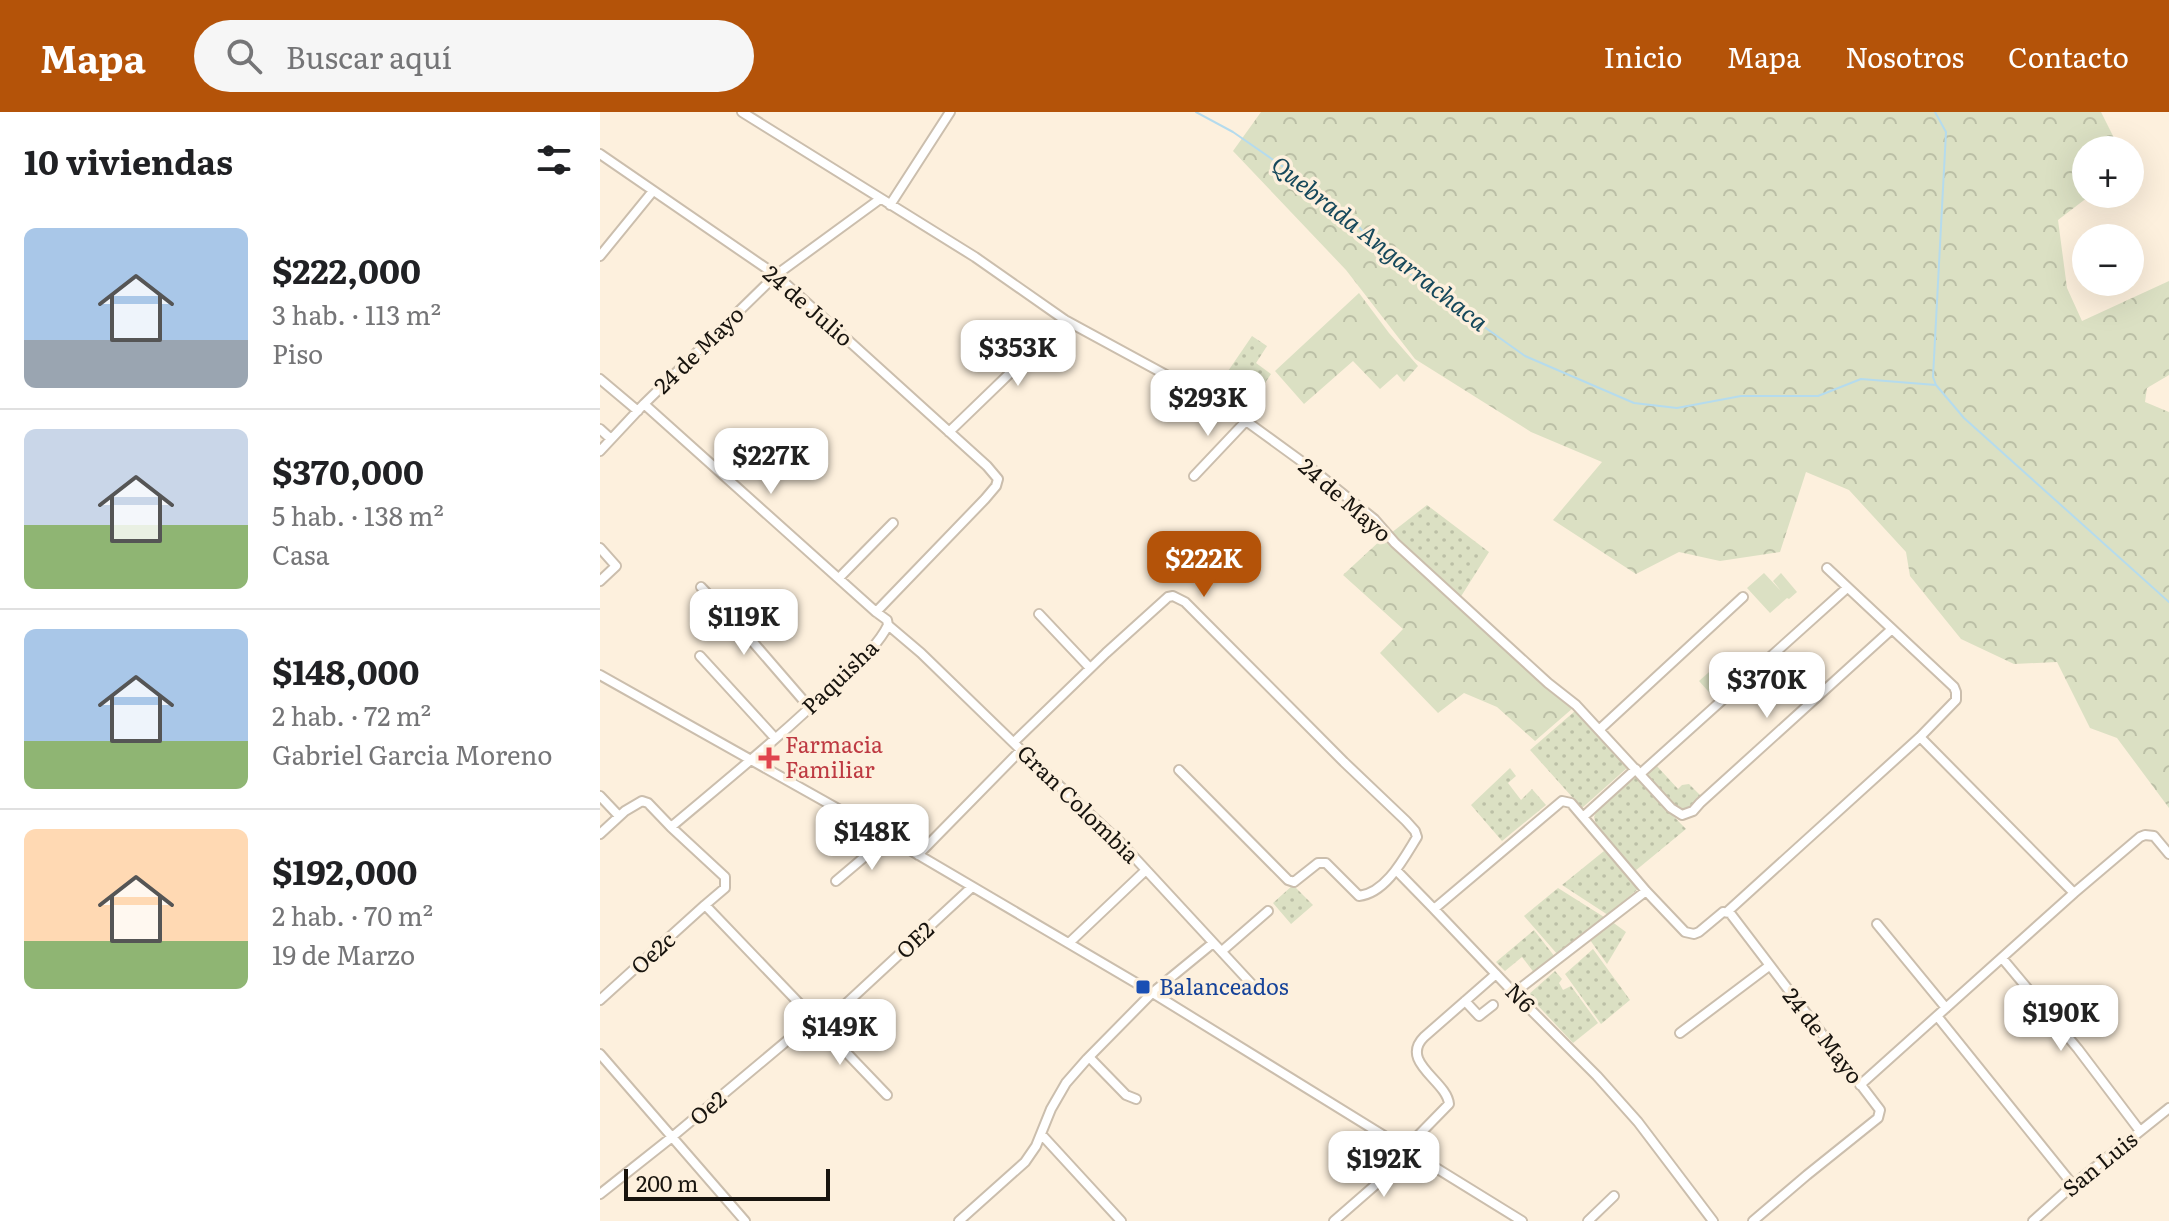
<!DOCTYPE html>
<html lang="es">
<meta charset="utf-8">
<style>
body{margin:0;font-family:Literata,serif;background:#f6f6f6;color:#202124;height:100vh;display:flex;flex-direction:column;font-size:30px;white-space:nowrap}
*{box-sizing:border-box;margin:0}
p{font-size:26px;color:#757577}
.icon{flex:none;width:44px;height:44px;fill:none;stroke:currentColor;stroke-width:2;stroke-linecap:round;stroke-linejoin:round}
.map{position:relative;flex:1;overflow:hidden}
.drawer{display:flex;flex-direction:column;background:#fff;width:600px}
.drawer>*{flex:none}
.tools{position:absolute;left:1472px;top:24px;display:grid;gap:16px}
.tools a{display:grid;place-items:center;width:72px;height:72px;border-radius:50%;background:#fff;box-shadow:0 8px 32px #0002;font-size:40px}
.scale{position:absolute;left:24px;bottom:20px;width:206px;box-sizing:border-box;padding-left:8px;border:4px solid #18140e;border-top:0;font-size:22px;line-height:28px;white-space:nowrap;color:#18140e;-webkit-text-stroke:6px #fdf0dd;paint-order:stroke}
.price{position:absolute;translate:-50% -68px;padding:0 18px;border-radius:16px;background:#fff;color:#222;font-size:26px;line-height:52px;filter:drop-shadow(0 2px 4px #0008)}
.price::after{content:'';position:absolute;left:50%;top:48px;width:24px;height:18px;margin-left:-12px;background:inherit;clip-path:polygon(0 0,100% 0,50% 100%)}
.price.active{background:#b45309;color:#fff}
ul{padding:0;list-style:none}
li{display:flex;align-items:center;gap:24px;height:200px;padding:0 24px}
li+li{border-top:2px solid #e0e0e0}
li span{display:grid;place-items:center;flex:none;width:224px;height:160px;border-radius:12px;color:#555}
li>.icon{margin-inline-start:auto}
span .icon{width:96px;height:96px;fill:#fffc;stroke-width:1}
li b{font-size:34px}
h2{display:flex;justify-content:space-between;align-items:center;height:96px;padding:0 24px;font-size:34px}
header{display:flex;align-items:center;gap:48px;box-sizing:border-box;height:112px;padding:0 40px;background:#b45309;color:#fff}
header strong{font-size:38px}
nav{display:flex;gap:44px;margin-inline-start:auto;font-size:28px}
.search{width:560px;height:72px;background:#f6f6f6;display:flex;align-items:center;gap:20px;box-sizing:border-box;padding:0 28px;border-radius:44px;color:#757577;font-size:30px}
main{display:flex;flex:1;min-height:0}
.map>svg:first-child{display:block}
.grass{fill:url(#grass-dots)}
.forest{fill:url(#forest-crowns)}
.green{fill:#dbe0c3}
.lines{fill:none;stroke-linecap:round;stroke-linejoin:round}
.stream{stroke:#b5dbed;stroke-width:2}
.minor-casing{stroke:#cbbead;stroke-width:12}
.minor{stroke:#fff;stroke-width:8}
.health-dot{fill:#e0444e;stroke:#fdf0dd;stroke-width:3}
.transit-dot{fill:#1a4fb4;stroke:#fdf0dd;stroke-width:3}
.labels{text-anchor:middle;stroke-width:7;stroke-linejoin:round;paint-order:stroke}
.street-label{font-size:22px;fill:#18140e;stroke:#fdf0dd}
.health-label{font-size:22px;fill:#be3a42;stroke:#fdf0dd;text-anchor:start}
.transit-label{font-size:22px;fill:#164399;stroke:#fdf0dd;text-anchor:start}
.water-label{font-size:24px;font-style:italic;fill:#16485b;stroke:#fdf0dd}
</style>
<header>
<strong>Mapa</strong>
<div class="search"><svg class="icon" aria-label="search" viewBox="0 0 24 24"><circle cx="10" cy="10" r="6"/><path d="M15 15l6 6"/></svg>Buscar aquí</div>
<nav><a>Inicio</a><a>Mapa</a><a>Nosotros</a><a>Contacto</a></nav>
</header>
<main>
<section class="drawer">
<h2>10 viviendas<svg class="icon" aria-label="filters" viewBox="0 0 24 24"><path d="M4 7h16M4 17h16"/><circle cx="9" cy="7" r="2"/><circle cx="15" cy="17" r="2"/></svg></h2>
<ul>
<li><span style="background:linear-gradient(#a9c7e8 70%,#9aa5b1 0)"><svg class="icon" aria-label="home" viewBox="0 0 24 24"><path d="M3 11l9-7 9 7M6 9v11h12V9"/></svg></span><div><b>$222,000</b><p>3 hab. · 113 m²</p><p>Piso</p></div></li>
<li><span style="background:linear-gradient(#c9d6e8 60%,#8fb573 0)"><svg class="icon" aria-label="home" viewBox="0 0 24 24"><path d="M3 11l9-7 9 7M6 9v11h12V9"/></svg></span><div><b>$370,000</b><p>5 hab. · 138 m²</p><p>Casa</p></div></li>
<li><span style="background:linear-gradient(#a9c7e8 70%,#8fb573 0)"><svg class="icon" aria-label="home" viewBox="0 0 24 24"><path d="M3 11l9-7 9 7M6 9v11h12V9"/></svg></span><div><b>$148,000</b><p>2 hab. · 72 m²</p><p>Gabriel Garcia Moreno</p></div></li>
<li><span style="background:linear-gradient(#ffd9b3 70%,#8fb573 0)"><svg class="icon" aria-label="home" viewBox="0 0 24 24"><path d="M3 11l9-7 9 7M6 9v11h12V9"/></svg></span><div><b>$192,000</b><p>2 hab. · 70 m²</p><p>19 de Marzo</p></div></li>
</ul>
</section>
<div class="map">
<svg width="1569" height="1109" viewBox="0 0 1569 1109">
<defs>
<pattern id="grass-dots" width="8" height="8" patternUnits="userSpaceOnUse" patternTransform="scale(2)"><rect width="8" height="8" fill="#dbe0c3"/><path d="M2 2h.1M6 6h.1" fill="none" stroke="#bbbfa6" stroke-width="1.8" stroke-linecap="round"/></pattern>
<pattern id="forest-crowns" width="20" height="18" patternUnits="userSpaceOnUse" patternTransform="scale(2)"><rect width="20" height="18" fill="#dbe0c3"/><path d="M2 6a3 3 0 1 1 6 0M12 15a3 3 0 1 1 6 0" fill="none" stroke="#bbbfa6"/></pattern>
</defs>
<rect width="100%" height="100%" fill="#fdf0dd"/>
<!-- grass -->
<path class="grass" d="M 652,224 L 667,234 L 656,251 L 671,262 L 655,286 L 624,265 Z
M 827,393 L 889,440 L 860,486 L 791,421 Z
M 975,599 L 1027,656 L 982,696 L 930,638 Z
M 1056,653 L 1078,677 L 1082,673 L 1089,672 L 1102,685 L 1085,700 L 1072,692 L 1045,663 Z
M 910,656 L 916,664 L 908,671 L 921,688 L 932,677 L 946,693 L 902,729 L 871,693 Z
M 1035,665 L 1086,717 L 1035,759 L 996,712 L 994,705 L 996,700 Z
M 1004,739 L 1038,777 L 1008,803 L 962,773 Z
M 693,773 L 713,793 L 691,812 L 673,791 Z
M 958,776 L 1004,805 L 958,843 L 924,804 Z
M 1011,809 L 1026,820 L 1007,852 L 990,828 Z
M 934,818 L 955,845 L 935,862 L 922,845 L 905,859 L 896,850 Z
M 993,837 L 1030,888 L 1001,912 L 965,862 Z
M 955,859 L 962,867 L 959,871 L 963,878 L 971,874 L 998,911 L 973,931 L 928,883 Z"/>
<!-- forest -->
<path class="forest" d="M 661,0 L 1501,0 L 1520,38 L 1486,38 L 1486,82 L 1492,82 L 1458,108 L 1467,176 L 1482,209 L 1569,169 L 1569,263 L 1547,276 L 1545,290 L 1569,300 L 1569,696 L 1517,626 L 1490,616 L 1457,550 L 1414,552 L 1361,527 L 1310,464 L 1306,440 L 1249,378 L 1206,360 L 1180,440 L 1120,449 L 1079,440 L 1036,462 L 953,408 L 1002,350 L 931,320 L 815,247 L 746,158 L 633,39 Z
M 759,181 L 789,221 L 818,254 L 804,270 L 797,262 L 780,277 L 753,249 L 704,292 L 675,259 Z
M 783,426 L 973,596 L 935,629 L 897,595 L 864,581 L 838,601 L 780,541 L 803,517 L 743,463 Z"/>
<!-- green -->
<path class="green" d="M 1164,461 L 1181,479 L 1173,469 L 1181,461 L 1197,480 L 1189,487 L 1187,486 L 1170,501 L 1147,476 Z
M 1117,553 L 1134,572 L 1116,588 L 1099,569 Z"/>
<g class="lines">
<!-- stream -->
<path class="stream" d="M 596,0 L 633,20 L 695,63 L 757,112 L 774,134 L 810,162 L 925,244 L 1034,291 L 1077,296 L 1141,284 L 1218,284 L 1261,267 L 1336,273
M 1335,0 L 1346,20 L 1333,265 L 1336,273 L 1364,306 L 1569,490"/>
<defs>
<path id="minor" d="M 142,0 L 375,145 L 465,208 L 614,289 L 646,309 L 712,357 L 774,407 L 795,431 L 948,571 L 976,593 L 1071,696 L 1082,703 L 1093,699 L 1100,691 L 1292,517
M 0,42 L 176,163 L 387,354 L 398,367 L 396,374 L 385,387 L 276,500 L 287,508 L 288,513 C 278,534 256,552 239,568 C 186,620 128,667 71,715 L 48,691 L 42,689 L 25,699 L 0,722
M 290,93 L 350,0
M 0,144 L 53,79
M 0,267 L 38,299
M 44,292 L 276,500
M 0,317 L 11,327
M 349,320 L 465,208
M 0,339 L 44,292 L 176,163 L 280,87
M 594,364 L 646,309
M 0,436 L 16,454 L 0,469
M 239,466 L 293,411
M 101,475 L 146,522 L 210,596
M 439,502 L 490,556
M 288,513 L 321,541 L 421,638 L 522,732 L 658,879
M 100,544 L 175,626
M 0,563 L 288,725 L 543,875 L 922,1109
M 1000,617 L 1143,485
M 1320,625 L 1474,781
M 414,630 L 506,541 L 568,485 L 573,484 L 585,490 L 744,650 L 806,709 L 815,719 L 817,725 C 804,746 786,781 759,784 L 726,751 L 718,751 L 694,770 L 688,768 L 579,658
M 1040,662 L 1247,476
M 0,684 L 19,704
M 983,705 L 1036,657
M 71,715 L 125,765 L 125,776 L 105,793 L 287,983
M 318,743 L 421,638
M 796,758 L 834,797
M 236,769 L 288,725
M 1127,800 L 1320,625 L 1356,588 L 1356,580 L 1354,575 L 1227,456
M 1277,812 L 1346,896
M 469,831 L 546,758
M 622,839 L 668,799
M 1402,846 L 1478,937 L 1540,1019
M 914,881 L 1046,779
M 0,888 L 105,793
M 865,889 L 879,904 L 893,893
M 1337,904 L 1473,1073
M 223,913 L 372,775
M 1080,921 L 1169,854
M 0,942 L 145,1109
M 489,945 L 526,983 L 536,987
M 1260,973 L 1474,781 L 1540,725 L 1545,723 L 1554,724 L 1569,742
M 441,1022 L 521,1109
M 806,1036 L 849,992 C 847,969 799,950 824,925 L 896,862
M 0,1082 L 72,1025 L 213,907
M 359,1109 L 425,1050 L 436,1034 L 451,997 L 466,971 L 487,947 L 552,881 L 613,831
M 734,1109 L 812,1041
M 988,1109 L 1014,1084
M 1113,1109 L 1038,1010 L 997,964 L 914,881 L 834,797 L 962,689 L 971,691 L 1046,779 L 1085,820 L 1094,822 L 1099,820 L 1123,800 L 1130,801 L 1280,998 L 1278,1006 L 1207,1063 L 1153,1109
M 1433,1109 L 1473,1073 L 1569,996"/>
</defs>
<!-- minor casing -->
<use href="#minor" class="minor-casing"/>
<!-- minor -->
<use href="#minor" class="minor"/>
</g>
<!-- markers -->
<path class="health-dot" d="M165 634h8v8h8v8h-8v8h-8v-8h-8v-8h8z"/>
<rect class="transit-dot" x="535" y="867" width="16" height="16" rx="4"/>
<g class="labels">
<!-- street labels -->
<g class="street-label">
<text transform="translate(208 194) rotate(41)" y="8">24 de Julio</text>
<text transform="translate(99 238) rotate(-44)" y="8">24 de Mayo</text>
<text transform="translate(745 388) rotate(41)" y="8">24 de Mayo</text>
<text transform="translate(240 565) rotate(-44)" y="8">Paquisha</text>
<text transform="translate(478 692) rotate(44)" y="8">Gran Colombia</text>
<text transform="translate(315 828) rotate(-43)" y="8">OE2</text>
<text transform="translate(53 841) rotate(-42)" y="8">Oe2c</text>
<text transform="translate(920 886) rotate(45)" y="8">N6</text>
<text transform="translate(1223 924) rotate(52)" y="8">24 de Mayo</text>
<text transform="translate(108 996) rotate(-40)" y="8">Oe2</text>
<text transform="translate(1500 1052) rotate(-39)" y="8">San Luis</text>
</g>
<!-- health labels -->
<g class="health-label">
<text x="185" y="641">Farmacia<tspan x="185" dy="25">Familiar</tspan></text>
</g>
<!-- transit labels -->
<g class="transit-label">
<text x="559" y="883">Balanceados</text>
</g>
<!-- water labels -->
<g class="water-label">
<text transform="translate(779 132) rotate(38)" y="8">Quebrada Angarrachaca</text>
</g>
</g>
</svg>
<div class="tools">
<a>+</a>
<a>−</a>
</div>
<div class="scale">200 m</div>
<b class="price" style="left:418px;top:276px">$353K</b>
<b class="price" style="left:608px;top:326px">$293K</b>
<b class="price" style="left:171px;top:384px">$227K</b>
<b class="price active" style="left:604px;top:487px">$222K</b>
<b class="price" style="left:144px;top:545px">$119K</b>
<b class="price" style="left:1167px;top:608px">$370K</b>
<b class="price" style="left:272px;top:760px">$148K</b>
<b class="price" style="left:1461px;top:941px">$190K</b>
<b class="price" style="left:240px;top:955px">$149K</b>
<b class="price" style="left:784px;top:1087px">$192K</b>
</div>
</main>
